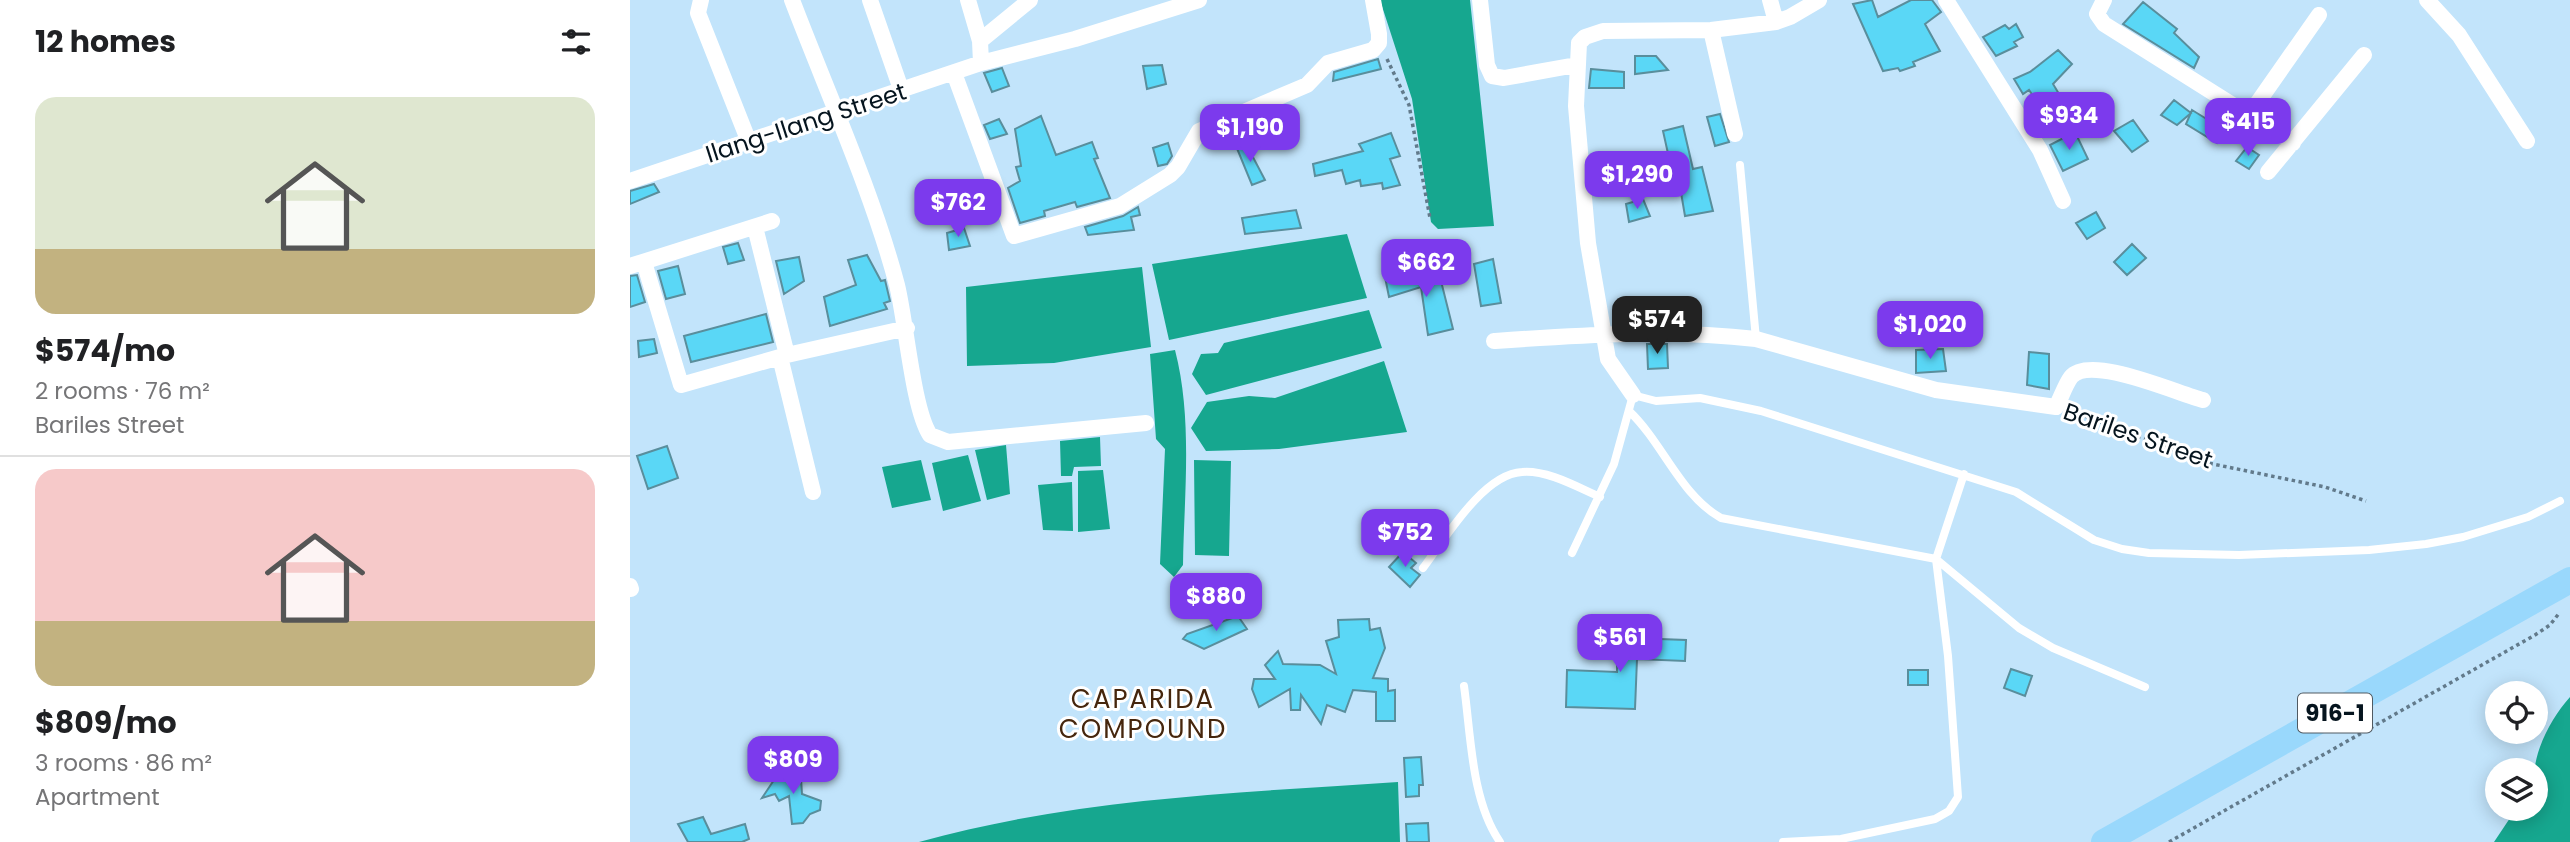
<!DOCTYPE html>
<meta charset="utf-8">
<style>
body{margin:0;font-family:Poppins,sans-serif;background:#f6f6f6;color:#202124;height:100vh;display:flex;flex-direction:column;font-size:26px;white-space:nowrap}
*{box-sizing:border-box;margin:0}
p{font-size:23px;color:#757577}
.icon{flex:none;width:38px;height:38px;fill:none;stroke:currentColor;stroke-width:2;stroke-linecap:round;stroke-linejoin:round}
.map{position:relative;flex:1;overflow:hidden}
.drawer{display:flex;flex-direction:column;background:#fff;width:630px}
.drawer>*{flex:none}
.fabs{position:absolute;left:1855px;top:681px;display:grid;gap:14px}
.fabs a{display:grid;place-items:center;width:63px;height:63px;border-radius:50%;background:#fff;box-shadow:0 4px 18px #0003;font-size:35px}
.price{position:absolute;translate:-50% -60px;padding:0 16px;border-radius:14px;background:#7c3aed;color:#fff;font-size:23px;line-height:46px;filter:drop-shadow(0 2px 4px #0008)}
.price::after{content:'';position:absolute;left:50%;top:42px;width:21px;height:16px;margin-left:-10px;background:inherit;clip-path:polygon(0 0,100% 0,50% 100%)}
.price.active{background:#222;color:#fff}
ul{padding:0;list-style:none}
li{display:grid;align-content:center;gap:14px;height:371px;padding:0 35px}
li+li{border-top:2px solid #e0e0e0}
li span{display:grid;place-items:center;height:217px;border-radius:21px;color:#555}
li>.icon{margin-inline-start:auto}
span .icon{width:126px;height:126px;fill:#fffc;stroke-width:1}
li b{font-size:30px}
h2{display:flex;justify-content:space-between;align-items:center;height:84px;padding:0 35px;font-size:30px}
main{display:flex;flex:1;min-height:0}
.map>svg:first-child{display:block}
.water{fill:#16a78f}
.building{fill:#5ad7f6;stroke:#598e9c;stroke-width:2}
.lines{fill:none;stroke-linecap:round;stroke-linejoin:round}
.path{stroke:#627a8b;stroke-width:3.5;stroke-dasharray:3.5 3.5;stroke-linecap:butt}
.lane{stroke:#fff;stroke-width:8}
.street{stroke:#fff;stroke-width:16}
.primary{stroke:#99d8fc;stroke-width:26}
.labels{text-anchor:middle;stroke-width:6;stroke-linejoin:round;paint-order:stroke}
.shield{fill:#fff;stroke:#505a62;stroke-width:2}
.shield-label{font-size:23px;font-weight:bold;fill:#05141e}
.street-label{font-size:24px;fill:#05141e;stroke:#fff}
.neighbourhood-label{font-size:26px;letter-spacing:2px;fill:#45260d;stroke:#fff}
</style>
<main>
<section class="drawer">
<h2>12 homes<svg class="icon" aria-label="filters" viewBox="0 0 24 24"><path d="M4 7h16M4 17h16"/><circle cx="9" cy="7" r="2"/><circle cx="15" cy="17" r="2"/></svg></h2>
<ul>
<li><span style="background:linear-gradient(#dfe7d0 70%,#c2b280 0)"><svg class="icon" aria-label="home" viewBox="0 0 24 24"><path d="M3 11l9-7 9 7M6 9v11h12V9"/></svg></span><div><b>$574/mo</b><p>2 rooms · 76 m²</p><p>Bariles Street</p></div></li>
<li><span style="background:linear-gradient(#f6c9c9 70%,#c2b280 0)"><svg class="icon" aria-label="home" viewBox="0 0 24 24"><path d="M3 11l9-7 9 7M6 9v11h12V9"/></svg></span><div><b>$809/mo</b><p>3 rooms · 86 m²</p><p>Apartment</p></div></li>
</ul>
</section>
<div class="map">
<svg width="1940" height="842" viewBox="0 0 1940 842">
<rect width="100%" height="100%" fill="#c2e4fb"/>
<!-- water -->
<path class="water" d="M 750,0 L 840,0 L 864,226 L 808,229 L 801,222 L 782,99 Z
M 717,234 L 737,298 L 539,340 L 522,264 Z
M 512,267 L 521,347 L 424,363 L 337,366 L 336,287 Z
M 739,310 L 752,348 L 576,395 L 562,374 L 571,354 L 588,353 L 594,343 Z
M 545,350 C 563,419 554,495 553,565 L 544,577 L 530,564 L 535,449 L 526,439 L 520,354 Z
M 754,361 L 777,432 L 649,449 L 576,451 L 561,428 L 577,402 L 619,396 L 645,398 Z
M 470,437 L 471,466 L 444,467 L 442,476 L 431,476 L 430,441 Z
M 376,445 L 380,494 L 357,500 L 345,450 Z
M 338,455 L 351,501 L 313,511 L 302,463 Z
M 291,460 L 301,500 L 262,508 L 252,467 Z
M 564,460 L 601,461 L 599,556 L 565,555 Z
M 473,470 L 480,529 L 448,532 L 448,471 Z
M 442,482 L 443,531 L 413,530 L 408,485 Z
M 1940,697 L 1940,842 L 1864,842 L 1886,809 L 1906,808 C 1906,795 1903,775 1905,766 C 1909,741 1924,715 1940,697 Z
M 768,782 L 770,842 L 289,842 C 447,798 605,793 768,782 Z"/>
<!-- building -->
<path class="building" d="M 1242,0 L 1248,17 L 1281,0 L 1302,0 L 1311,12 L 1295,24 L 1310,51 L 1283,62 L 1285,66 L 1270,71 L 1268,68 L 1253,71 L 1223,4 Z
M 1513,2 L 1547,29 L 1544,33 L 1569,57 L 1564,68 L 1493,24 Z
M 1386,24 L 1393,37 L 1384,42 L 1387,46 L 1366,56 L 1353,37 L 1375,25 L 1379,29 Z
M 1428,50 L 1442,64 L 1423,84 L 1435,104 L 1417,116 L 1399,90 L 1393,94 L 1384,79 L 1400,72 Z
M 1005,56 L 1026,56 L 1038,70 L 1005,74 Z
M 748,59 L 751,69 L 703,81 L 704,72 Z
M 532,65 L 536,84 L 517,89 L 513,66 Z
M 372,68 L 379,86 L 362,92 L 354,73 Z
M 961,69 L 994,72 L 994,88 L 959,88 Z
M 1544,100 L 1561,113 L 1547,125 L 1531,115 Z
M 1562,110 L 1596,131 L 1587,143 L 1556,124 Z
M 1090,114 L 1099,142 L 1085,146 L 1077,117 Z
M 411,116 L 426,155 L 462,142 L 468,158 L 464,159 L 480,198 L 447,207 L 445,202 L 414,211 L 415,216 L 390,223 L 378,188 L 390,181 L 386,167 L 391,166 L 385,129 Z
M 369,119 L 377,134 L 360,139 L 354,125 Z
M 1503,120 L 1518,141 L 1502,152 L 1484,131 Z
M 1053,126 L 1063,169 L 1072,167 L 1083,211 L 1055,216 L 1045,157 L 1039,158 L 1033,131 Z
M 1445,132 L 1458,159 L 1433,171 L 1420,145 Z
M 761,133 L 770,156 L 760,159 L 770,185 L 753,189 L 752,183 L 731,186 L 730,180 L 716,184 L 712,170 L 685,176 L 683,164 L 733,151 L 729,144 Z
M 615,142 L 635,180 L 622,185 L 606,146 Z
M 538,143 L 542,156 L 537,164 L 528,166 L 523,148 Z
M 1617,147 L 1629,155 L 1619,169 L 1606,161 Z
M 24,184 L 29,192 L 0,204 L 0,191 Z
M 1013,199 L 1020,216 L 999,222 L 996,204 Z
M 508,207 L 510,215 L 501,217 L 504,230 L 458,235 L 455,227 L 493,216 Z
M 666,210 L 671,228 L 615,234 L 612,218 Z
M 1466,212 L 1475,228 L 1457,239 L 1446,223 Z
M 334,228 L 340,246 L 319,250 L 317,233 Z
M 108,243 L 114,260 L 98,264 L 93,247 Z
M 1502,244 L 1516,258 L 1497,275 L 1484,262 Z
M 237,255 L 251,281 L 255,280 L 260,301 L 254,303 L 257,309 L 200,326 L 194,297 L 226,285 L 218,260 Z
M 169,257 L 174,281 L 154,294 L 146,261 Z
M 863,259 L 871,303 L 851,306 L 844,264 Z
M 48,266 L 55,294 L 36,299 L 28,271 Z
M 809,273 L 823,329 L 798,335 L 791,287 L 759,297 L 755,277 L 790,278 Z
M 7,275 L 15,302 L 0,307 L 0,276 Z
M 136,314 L 143,342 L 61,362 L 54,336 Z
M 24,339 L 27,353 L 9,357 L 8,341 Z
M 1017,344 L 1037,344 L 1038,368 L 1018,369 Z
M 1313,349 L 1316,371 L 1286,373 L 1286,350 Z
M 1399,352 L 1419,354 L 1419,389 L 1397,385 Z
M 37,446 L 48,478 L 18,489 L 7,456 Z
M 773,552 L 786,563 L 781,568 L 790,575 L 780,587 L 759,567 Z
M 608,616 L 617,629 L 574,649 L 553,639 L 557,634 Z
M 739,619 L 740,630 L 750,628 L 755,648 L 743,678 L 758,679 L 758,691 L 765,690 L 765,721 L 746,721 L 746,692 L 723,690 L 715,712 L 697,705 L 691,724 L 671,695 L 670,710 L 661,710 L 660,689 L 629,707 L 622,689 L 624,679 L 645,679 L 635,665 L 648,651 L 653,664 L 690,665 L 706,674 L 696,641 L 709,637 L 708,620 Z
M 991,631 L 1002,638 L 1056,640 L 1055,661 L 1007,659 L 1005,709 L 936,707 L 937,670 L 987,672 L 987,638 Z
M 1381,669 L 1402,676 L 1395,696 L 1374,688 Z
M 1278,670 L 1298,670 L 1298,685 L 1278,685 Z
M 791,757 L 793,785 L 789,785 L 789,796 L 776,797 L 774,758 Z
M 158,759 L 157,778 L 171,778 L 172,794 L 191,801 L 190,810 L 180,814 L 173,823 L 162,824 L 159,796 L 149,801 L 145,794 L 132,798 Z
M 73,817 L 81,834 L 115,824 L 119,839 L 112,842 L 58,842 L 48,824 Z
M 798,823 L 799,842 L 777,842 L 776,824 Z"/>
<g class="lines">
<!-- path -->
<path class="path" d="M 757,59 L 779,105 L 800,218
M 1442,411 L 1578,463 L 1695,487 L 1736,501
M 1539,842 L 1905,635 L 1920,625 L 1930,612"/>
<!-- lane -->
<path class="lane" d="M 1110,165 L 1126,339
M 999,411 C 1033,443 1050,495 1091,518 L 1306,559 L 1389,628 L 1423,648 L 1515,687
M 942,553 L 984,464 L 1003,395 L 1026,401 L 1070,398 L 1131,411 L 1386,492 L 1464,540 L 1492,549 L 1519,553 L 1609,555 L 1739,550 L 1796,544 L 1833,537 L 1898,517 L 1930,501
M 793,568 C 815,539 853,474 892,472 C 918,470 947,487 970,497
M 834,686 C 841,735 841,800 870,842
M 1153,842 L 1211,839 L 1305,819 L 1319,811 L 1328,797 L 1318,656 L 1306,559 L 1334,474"/>
<!-- street -->
<path class="street" d="M 71,0 L 68,13 L 119,142
M 162,0 C 197,92 242,191 267,285 C 276,321 283,410 300,435 L 318,442 L 516,423
M 240,0 L 272,92
M 338,0 L 350,41 L 351,63
M 850,0 L 857,65 L 862,76 L 874,78 L 946,65
M 1140,0 L 1146,22
M 1316,0 L 1410,150 L 1433,201
M 1474,0 L 1467,14 L 1474,24 L 1663,143
M 1797,0 L 1829,35 L 1897,141
M 1081,30 L 1105,134
M 350,41 L 400,0
M 324,73 L 384,236 L 490,206 L 540,175 L 548,167 L 569,131 L 677,85 L 698,63 L 743,50 L 749,43 L 749,34 L 743,0
M 1619,115 L 1689,15
M 1638,172 L 1734,55
M 0,181 L 351,63 L 445,39 L 569,0
M 125,227 L 157,355
M 14,262 L 51,385 L 157,355 L 277,328
M 0,266 L 142,221
M 864,341 C 952,335 1039,329 1126,339 L 1306,390 L 1426,407 C 1431,398 1435,385 1441,377 C 1460,354 1546,393 1573,400
M 150,357 L 183,492
M 1003,395 L 978,359 L 958,243 L 946,106 L 949,43 L 955,37 L 973,31 L 1081,30 L 1146,22 L 1160,17 L 1189,0
M 0,586 L 1,589"/>
<!-- primary -->
<path class="primary" d="M 1474,842 L 1940,580"/>
</g>
<g class="labels">
<!-- shield labels -->
<rect class="shield" x="1668" y="693.5" width="74" height="39" rx="5"/>
<g class="shield-label">
<text x="1705" y="721">916-1</text>
</g>
<!-- street labels -->
<g class="street-label">
<text transform="translate(176 123) rotate(-18)" y="8">Ilang-Ilang Street</text>
<text transform="translate(1508 436) rotate(19)" y="8">Bariles Street</text>
</g>
<!-- neighbourhood labels -->
<g class="neighbourhood-label">
<text x="513" y="708">CAPARIDA<tspan x="513" dy="30">COMPOUND</tspan></text>
</g>
</g>
</svg>
<div class="fabs">
<a><svg class="icon" aria-label="locate" viewBox="0 0 24 24"><circle cx="12" cy="12" r="6"/><path d="M12 2v4M12 18v4M2 12h4M18 12h4"/></svg></a>
<a><svg class="icon" aria-label="layers" viewBox="0 0 24 24"><path d="M12 4l9 5-9 5-9-5zM3 14l9 5 9-5"/></svg></a>
</div>
<b class="price" style="left:1439px;top:152px">$934</b>
<b class="price" style="left:1618px;top:158px">$415</b>
<b class="price" style="left:620px;top:164px">$1,190</b>
<b class="price" style="left:1007px;top:211px">$1,290</b>
<b class="price" style="left:328px;top:239px">$762</b>
<b class="price" style="left:796px;top:299px">$662</b>
<b class="price active" style="left:1027px;top:356px">$574</b>
<b class="price" style="left:1300px;top:361px">$1,020</b>
<b class="price" style="left:775px;top:569px">$752</b>
<b class="price" style="left:586px;top:633px">$880</b>
<b class="price" style="left:990px;top:674px">$561</b>
<b class="price" style="left:163px;top:796px">$809</b>
</div>
</main>
